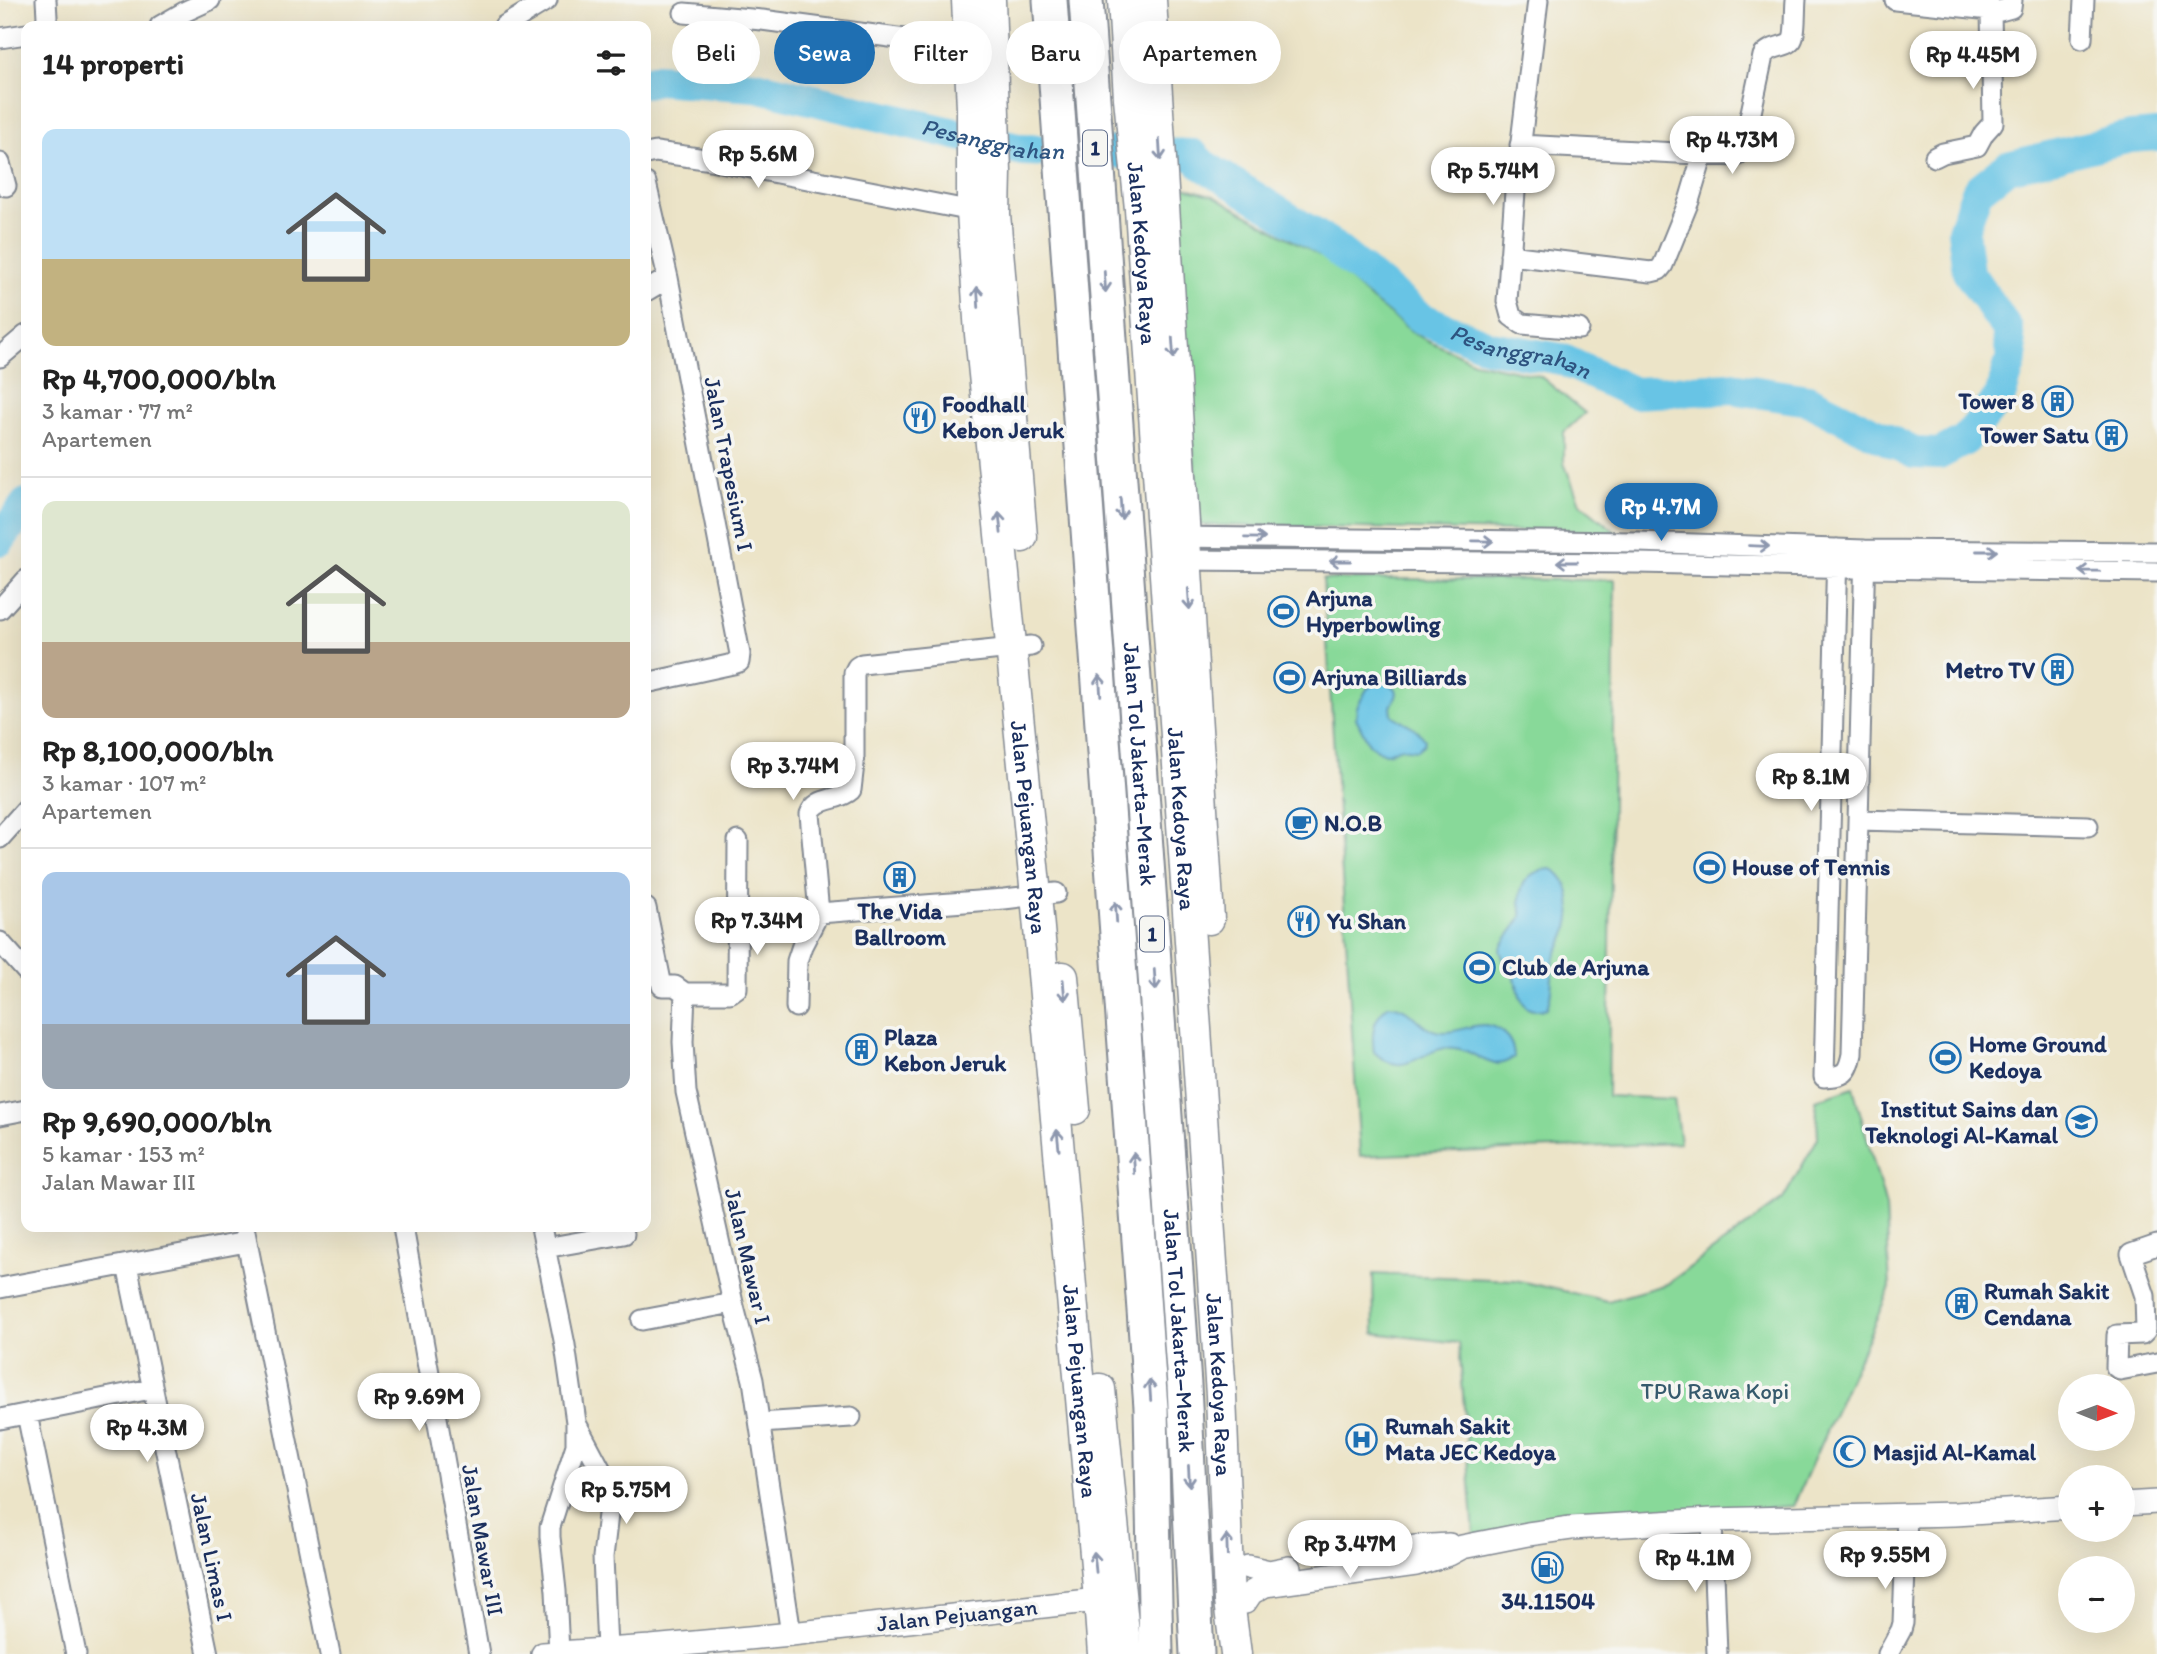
<!DOCTYPE html>
<html lang="id">
<meta charset="utf-8">
<style>
body{margin:0;font-family:Itim,sans-serif;background:#f2f2f2;color:#222;height:100vh;display:flex;flex-direction:column;font-size:26px;white-space:nowrap}
*{box-sizing:border-box;margin:0}
p{font-size:23px;color:#767676}
.icon{flex:none;width:38px;height:38px;fill:none;stroke:currentColor;stroke-width:2;stroke-linecap:round;stroke-linejoin:round}
.map{position:relative;flex:1;overflow:hidden}
.drawer{position:absolute;left:21px;top:21px;width:630px;height:1211px;display:flex;flex-direction:column;background:#fff;border-radius:14px;box-shadow:0 7px 28px #0002}
.drawer>*{flex:none}
.guide{position:absolute;left:672px;top:21px;width:665px;height:63px;display:flex;gap:14px}
.needle{width:46px;rotate:91deg}
.fabs{position:absolute;left:2058px;top:1374px;display:grid;gap:14px}
.fabs a{display:grid;place-items:center;width:77px;height:77px;border-radius:50%;background:#fff;box-shadow:0 7px 28px #0002;font-size:35px}
.price{position:absolute;translate:-50% -60px;padding:0 16px;border-radius:24px;background:#fff;color:#222;font-size:23px;line-height:46px;filter:drop-shadow(0 2px 4px #0008)}
.price::after{content:'';position:absolute;left:50%;top:42px;width:21px;height:16px;margin-left:-10px;background:inherit;clip-path:polygon(0 0,100% 0,50% 100%)}
.price.on{background:#1f6fb2;color:#fff}
ul{padding:0;list-style:none}
li{display:grid;align-content:center;gap:14px;height:371px;padding:0 21px}
li+li{border-top:2px solid #e0e0e0}
li span{display:grid;place-items:center;height:217px;border-radius:14px;color:#555}
li>.icon{margin-inline-start:auto}
span .icon{width:126px;height:126px;fill:#fffc;stroke-width:1}
li b{font-size:30px}
h2{display:flex;justify-content:space-between;align-items:center;height:84px;padding:0 21px;font-size:30px}
.pill{padding:0 24px;border-radius:32px;background:#fff;box-shadow:0 7px 28px #0002;font-size:24px;line-height:63px}
.pill.on{background:#1f6fb2;color:#fff}
.map>svg:first-child{display:block}
.green{fill:#88d999;stroke:#52847c;stroke-width:2}
.water{fill:#67c4e5;stroke:#417aa2;stroke-width:2}
.lines{fill:none;stroke-linecap:round;stroke-linejoin:round}
.river{stroke:#67c4e5;stroke-width:32}
.minor-casing{stroke:#848a93;stroke-width:23}
.tertiary-casing{stroke:#848a93;stroke-width:26}
.primary-casing{stroke:#848a93;stroke-width:33}
.motorway-casing{stroke:#848a93;stroke-width:37}
.minor{stroke:#fff;stroke-width:19}
.tertiary{stroke:#fff;stroke-width:23}
.primary{stroke:#fff;stroke-width:30}
.motorway{stroke:#fff;stroke-width:33}
.oneway{stroke:#8d97ae}
.labels{text-anchor:middle;stroke-width:7;stroke-linejoin:round;paint-order:stroke}
.shield{fill:#f6f6f2;stroke:#5d6b8a;stroke-width:2}
.shield-label{font-size:21px;font-weight:bold;fill:#1b2f5e}
.street-label{font-size:23px;fill:#1b2f5e;stroke:#f6f6f2}
.poi-label{font-size:23px;font-weight:bold;fill:#1b2f5e;stroke:#f6f6f2;text-anchor:start}
.park-label{font-size:23px;fill:#365a6d;stroke:#f6f6f2}
.water-label{font-size:24px;font-style:italic;fill:#2e5480;stroke:#f6f6f2}
</style>
<div class="map">
<svg width="2157" height="1654" viewBox="0 0 2157 1654">
<rect width="100%" height="100%" fill="#f6f6f2"/>
<filter id="ink" filterUnits="userSpaceOnUse"><feTurbulence type="fractalNoise" baseFrequency=".0143" numOctaves="2"/><feDisplacementMap in="SourceGraphic" scale="14" xChannelSelector="R" yChannelSelector="G"/><feConvolveMatrix kernelMatrix="1 2 1 2 8 2 1 2 1" color-interpolation-filters="sRGB"/></filter>
<filter id="wash" filterUnits="userSpaceOnUse"><feTurbulence type="fractalNoise" baseFrequency=".00686" numOctaves="4" result="noise"/><feDisplacementMap in="SourceGraphic" scale="28" xChannelSelector="R" yChannelSelector="G"/><feGaussianBlur stdDeviation="1.57" result="paint"/><feColorMatrix in="noise" values="0 0 0 0 0 0 0 0 0 0 0 0 0 0 0 0 0 1.4 0 .05"/><feComposite in="paint" operator="in"/></filter>
<g filter="url(#wash)">
<rect width="100%" height="100%" fill="#ece4c8"/>
<!-- green -->
<path class="green" d="M 1170,183 L 1214,196 L 1329,261 L 1371,299 L 1416,335 L 1474,362 L 1540,376 L 1585,413 L 1564,432 L 1564,463 L 1580,503 L 1617,533 L 1200,525 Z
M 1323,579 L 1615,580 L 1608,1096 L 1674,1099 L 1680,1143 L 1360,1156 Z
M 1853,1087 L 1886,1207 L 1890,1288 L 1793,1506 L 1604,1517 L 1474,1535 L 1459,1343 L 1374,1333 L 1373,1274 L 1515,1280 L 1608,1301 L 1667,1284 L 1783,1199 L 1818,1138 L 1816,1100 Z"/>
<!-- water -->
<path class="water" d="M 1386,683 L 1396,689 L 1397,694 L 1391,707 L 1392,715 C 1406,725 1415,724 1425,740 L 1424,744 L 1417,750 L 1400,748 L 1388,753 L 1380,752 L 1369,744 L 1356,718 L 1357,707 L 1367,689 L 1374,684 Z
M 1551,869 C 1572,877 1573,910 1568,928 C 1565,941 1555,951 1553,964 C 1551,980 1553,993 1547,1008 C 1517,1018 1522,991 1513,975 C 1508,966 1502,960 1500,950 C 1504,939 1518,925 1521,917 C 1522,912 1520,905 1520,900 C 1520,880 1532,870 1551,869 Z
M 1389,1005 C 1416,1008 1413,1025 1436,1031 C 1460,1037 1481,1013 1503,1033 C 1511,1040 1513,1046 1514,1057 C 1490,1076 1477,1049 1454,1048 C 1422,1045 1406,1083 1374,1052 C 1371,1033 1373,1017 1389,1005 Z"/>
<g class="lines">
<!-- river -->
<g class="river">
<path id="s1" d="M 646,82 L 657,79 L 756,86 L 1022,150 L 1193,155 L 1203,165 L 1327,242 L 1421,318 L 1490,347 L 1561,359 L 1634,393 L 1731,388 L 1808,400 L 1914,453 L 1939,454 L 1965,440 L 2000,397 L 2012,357 L 2007,329 L 1968,272 L 1963,231 L 1977,191 L 2007,167 L 2131,137 L 2157,135"/>
<path d="M 0,540 L 26,504"/>
</g>
</g>
</g>
<g filter="url(#ink)">
<g class="lines">
<defs>
<path id="minor" d="M 1538,0 L 1515,192 L 1507,301 L 1511,316 L 1522,324 L 1579,329
M 1895,0 L 2000,11 L 2011,8 L 2012,0
M 684,13 L 762,20 L 980,49
M 45,26 L 47,17 L 46,0
M 160,26 L 186,11 L 210,0
M 504,26 L 547,0
M 0,38 L 26,34
M 2082,39 L 2084,0
M 1520,145 L 1736,156 L 1743,150 L 1763,56 C 1770,45 1787,48 1792,40 C 1796,34 1795,8 1796,0
M 646,154 L 656,152 L 705,159 L 983,213
M 1935,157 L 1943,153 L 1977,146 L 1984,133 L 1993,123 L 1991,10
M 0,163 L 6,186
M 646,183 L 668,278 L 740,654 L 739,662 L 733,664 L 646,683
M 1510,255 L 1651,272 L 1659,270 L 1663,265 L 1689,201 L 1703,154
M 646,291 L 668,278
M 0,357 L 26,335
M 1174,537 L 1638,542 L 1865,550 L 2157,552
M 1837,549 L 1824,1077 C 1844,1076 1848,1074 1852,1054 L 1865,550
M 1175,560 L 1638,563 L 1864,568 L 2157,572
M 0,609 L 26,580
M 1031,646 L 862,664 L 857,667 L 854,673 L 854,764 L 851,790 C 838,802 816,796 810,814 L 819,913 L 1004,899 L 1056,893
M 1858,820 L 2088,826
M 0,838 L 26,809
M 646,908 L 662,986 L 675,986 L 685,993
M 0,942 L 26,971
M 685,993 L 683,1042 L 686,1092 L 733,1303 L 753,1380 L 791,1634
M 685,993 L 730,993 L 737,988 L 738,841
M 796,1007 L 797,961 L 802,946 L 819,913
M 0,1115 L 26,1110
M 244,1227 L 330,1654
M 403,1227 L 479,1654
M 541,1227 L 565,1345 L 576,1422 L 576,1445 L 550,1527 L 550,1537 L 556,1591 L 559,1653
M 2157,1245 L 2131,1254 L 2145,1296 L 2146,1330 L 2142,1334 L 2117,1335 L 2116,1367 L 2120,1370 L 2157,1363
M 545,1248 L 624,1234
M 127,1265 L 208,1654
M 0,1288 L 246,1242
M 642,1320 L 733,1303
M 27,1414 L 76,1654
M 0,1419 L 151,1389
M 760,1423 L 851,1417
M 577,1425 L 611,1489 L 603,1557 L 607,1649
M 1712,1520 L 1717,1654
M 1888,1654 L 1901,1630 L 1903,1623 L 1907,1515"/>
<path id="tertiary" d="M 2123,1504 L 2157,1502
M 1347,1558 L 1415,1547 L 1449,1545
M 1248,1567 L 1269,1572 L 1289,1568
M 1245,1602 L 1251,1593 L 1265,1585 L 1416,1564 L 1449,1554 L 1462,1547 L 1528,1534 L 1571,1528 L 1712,1520 L 1955,1514 L 2070,1507
M 543,1654 L 651,1647 L 791,1634 L 1115,1598"/>
<g id="primary">
<path id="s2" d="M 967,0 L 972,108 L 972,212 L 980,334 L 1036,895 L 1099,1599 L 1103,1654"/>
<path d="M 990,0 L 996,172 L 995,214 L 1022,537"/>
<path id="s3" d="M 1123,0 L 1129,98 L 1140,209 L 1221,1395 L 1229,1601 L 1236,1654"/>
<path d="M 1151,0 L 1209,919"/>
<path d="M 1063,977 L 1075,1109"/>
<path d="M 1100,1389 L 1126,1654"/>
</g>
<g id="motorway">
<path d="M 1050,0 L 1151,1408 L 1156,1654"/>
<path id="s4" d="M 1086,0 L 1184,1385 L 1197,1654"/>
</g>
</defs>
<!-- minor casing -->
<use href="#minor" class="minor-casing"/>
<!-- tertiary casing -->
<use href="#tertiary" class="tertiary-casing"/>
<!-- primary casing -->
<use href="#primary" class="primary-casing"/>
<!-- motorway casing -->
<use href="#motorway" class="motorway-casing"/>
<!-- minor -->
<use href="#minor" class="minor"/>
<!-- tertiary -->
<use href="#tertiary" class="tertiary"/>
<!-- primary -->
<use href="#primary" class="primary"/>
<!-- motorway -->
<use href="#motorway" class="motorway"/>
</g>
<!-- one-way arrows -->
<defs><path id="oneway-shaft" d="M-6 0H5M1.5-3L5.5 0L1.5 3" fill="none" stroke-width="1.6" stroke-linecap="round" stroke-linejoin="round" transform="scale(1.75)"/></defs>
<g class="oneway">
<use href="#oneway-shaft" transform="translate(1160 150) rotate(86)"/>
<use href="#oneway-shaft" transform="translate(1105 282) rotate(86)"/>
<use href="#oneway-shaft" transform="translate(978 297) rotate(-94)"/>
<use href="#oneway-shaft" transform="translate(1173 348) rotate(86)"/>
<use href="#oneway-shaft" transform="translate(1121 509) rotate(86)"/>
<use href="#oneway-shaft" transform="translate(1000 523) rotate(-96)"/>
<use href="#oneway-shaft" transform="translate(1255 538) rotate(1)"/>
<use href="#oneway-shaft" transform="translate(1483 541) rotate(1)"/>
<use href="#oneway-shaft" transform="translate(1759 546) rotate(2)"/>
<use href="#oneway-shaft" transform="translate(1987 551)"/>
<use href="#oneway-shaft" transform="translate(1340 561) rotate(-180)"/>
<use href="#oneway-shaft" transform="translate(1567 562) rotate(-180)"/>
<use href="#oneway-shaft" transform="translate(2089 571) rotate(-179)"/>
<use href="#oneway-shaft" transform="translate(1189 599) rotate(86)"/>
<use href="#oneway-shaft" transform="translate(1100 685) rotate(-94)"/>
<use href="#oneway-shaft" transform="translate(1116 912) rotate(-94)"/>
<use href="#oneway-shaft" transform="translate(1155 980) rotate(86)"/>
<use href="#oneway-shaft" transform="translate(1064 990) rotate(85)"/>
<use href="#oneway-shaft" transform="translate(1058 1140) rotate(-96)"/>
<use href="#oneway-shaft" transform="translate(1134 1163) rotate(-94)"/>
<use href="#oneway-shaft" transform="translate(1150 1390) rotate(-94)"/>
<use href="#oneway-shaft" transform="translate(1189 1476) rotate(87)"/>
<use href="#oneway-shaft" transform="translate(1227 1545) rotate(-92)"/>
<use href="#oneway-shaft" transform="translate(1095 1562) rotate(-96)"/>
</g>
</g>
<!-- icons -->
<defs>
<symbol id="building-ring" viewBox="-11 -11 22 22"><circle r="9.5" fill="#f6f6f2" stroke="#1f6fb2" stroke-width="1.5"/><path d="M-4-6H4V6H1V3H-1V6H-4ZM-2.5-4.3h1.7v1.8h-1.7ZM.8-4.3h1.7v1.8H.8ZM-2.5-1h1.7V.8h-1.7ZM.8-1h1.7V.8H.8Z" fill="#1f6fb2"/></symbol>
<symbol id="restaurant-ring" viewBox="-11 -11 22 22"><circle r="9.5" fill="#f6f6f2" stroke="#1f6fb2" stroke-width="1.5"/><path d="M-5-6h1v4h1v-4h1v4h1v-4h1v5L-1.5 .5V6h-2V.5L-5-1ZM5-6V6H3V1.5H1.5Q1.5-4 5-6Z" fill="#1f6fb2"/></symbol>
<symbol id="stadium-ring" viewBox="-11 -11 22 22"><circle r="9.5" fill="#f6f6f2" stroke="#1f6fb2" stroke-width="1.5"/><path d="M0-5a6.5 5 0 1 0 0 10a6.5 5 0 1 0 0-10ZM-3.5-1.8h7v3.6h-7Z" fill="#1f6fb2"/></symbol>
<symbol id="cafe-ring" viewBox="-11 -11 22 22"><circle r="9.5" fill="#f6f6f2" stroke="#1f6fb2" stroke-width="1.5"/><path d="M-5.5-4.5H6V0H3Q3 3.5 0 3.5H-2.5Q-5.5 3.5-5.5 0ZM3-3.2v2h1.7v-2ZM-6 4.5H4V6H-6Z" fill="#1f6fb2"/></symbol>
<symbol id="university-ring" viewBox="-11 -11 22 22"><circle r="9.5" fill="#f6f6f2" stroke="#1f6fb2" stroke-width="1.5"/><path d="M0-5L7-2L0 1L-7-2ZM-4 1L0 2.5L4 1V4Q0 6-4 4Z" fill="#1f6fb2"/></symbol>
<symbol id="hospital-ring" viewBox="-11 -11 22 22"><circle r="9.5" fill="#f6f6f2" stroke="#1f6fb2" stroke-width="1.5"/><path d="M-5-5h3v3.5h4V-5h3V5h-3V1.5h-4V5h-3Z" fill="#1f6fb2"/></symbol>
<symbol id="mosque-ring" viewBox="-11 -11 22 22"><circle r="9.5" fill="#f6f6f2" stroke="#1f6fb2" stroke-width="1.5"/><path d="M3.5-4.9A6 6 0 1 0 3.5 4.9A5 5 0 1 1 3.5-4.9Z" fill="#1f6fb2"/></symbol>
<symbol id="fuel-ring" viewBox="-11 -11 22 22"><circle r="9.5" fill="#f6f6f2" stroke="#1f6fb2" stroke-width="1.5"/><path d="M-5.5-6h7V0h2V4h1.3V-2.5L3-4.5l.8-.8L6-3V5H2.5V1h-1V6h-7ZM-4.2-4.7v3.2H.2V-4.7Z" fill="#1f6fb2"/></symbol>
</defs>
<g fill-rule="evenodd">
<use href="#building-ring" x="2040" y="384" width="35" height="35"/>
<use href="#restaurant-ring" x="902" y="400" width="35" height="35"/>
<use href="#building-ring" x="2094" y="418" width="35" height="35"/>
<use href="#stadium-ring" x="1266" y="594" width="35" height="35"/>
<use href="#building-ring" x="2040" y="652" width="35" height="35"/>
<use href="#stadium-ring" x="1272" y="660" width="35" height="35"/>
<use href="#cafe-ring" x="1284" y="806" width="35" height="35"/>
<use href="#stadium-ring" x="1692" y="850" width="35" height="35"/>
<use href="#building-ring" x="882" y="860" width="35" height="35"/>
<use href="#restaurant-ring" x="1286" y="904" width="35" height="35"/>
<use href="#stadium-ring" x="1462" y="950" width="35" height="35"/>
<use href="#building-ring" x="844" y="1032" width="35" height="35"/>
<use href="#stadium-ring" x="1928" y="1040" width="35" height="35"/>
<use href="#university-ring" x="2064" y="1104" width="35" height="35"/>
<use href="#building-ring" x="1944" y="1286" width="35" height="35"/>
<use href="#hospital-ring" x="1344" y="1422" width="35" height="35"/>
<use href="#mosque-ring" x="1832" y="1434" width="35" height="35"/>
<use href="#fuel-ring" x="1530" y="1550" width="35" height="35"/>
</g>
<g class="labels">
<!-- shield labels -->
<g class="shield">
<rect x="1083" y="130.5" width="24" height="35" rx="5"/>
<rect x="1140" y="916.5" width="24" height="35" rx="5"/>
</g>
<g class="shield-label">
<text x="1095" y="155">1</text>
<text x="1152" y="941">1</text>
</g>
<!-- street labels -->
<g class="street-label">
<text dy="8" stroke="none"><textPath href="#s3" startOffset="254">Jalan Kedoya Raya</textPath></text>
<text transform="translate(729 464) rotate(79)" y="8">Jalan Trapesium I</text>
<text dy="8" stroke="none"><textPath href="#s4" startOffset="766">Jalan Tol Jakarta–Merak</textPath></text>
<text dy="8" stroke="none"><textPath href="#s3" startOffset="821">Jalan Kedoya Raya</textPath></text>
<text dy="8" stroke="none"><textPath href="#s2" startOffset="830">Jalan Pejuangan Raya</textPath></text>
<text transform="translate(748 1256) rotate(77)" y="8">Jalan Mawar I</text>
<text dy="8" stroke="none"><textPath href="#s4" startOffset="1334">Jalan Tol Jakarta–Merak</textPath></text>
<text dy="8" stroke="none"><textPath href="#s3" startOffset="1388">Jalan Kedoya Raya</textPath></text>
<text dy="8" stroke="none"><textPath href="#s2" startOffset="1396">Jalan Pejuangan Raya</textPath></text>
<text transform="translate(483 1540) rotate(80)" y="8">Jalan Mawar III</text>
<text transform="translate(212 1557) rotate(78)" y="8">Jalan Limas I</text>
<text transform="translate(957 1615) rotate(-6)" y="8">Jalan Pejuangan</text>
</g>
<!-- poi labels -->
<g class="poi-label">
<text x="2034" y="409" text-anchor="end">Tower 8</text>
<text x="942" y="412">Foodhall<tspan x="942" dy="26">Kebon Jeruk</tspan></text>
<text x="2089" y="443" text-anchor="end">Tower Satu</text>
<text x="1306" y="606">Arjuna<tspan x="1306" dy="26">Hyperbowling</tspan></text>
<text x="2035" y="678" text-anchor="end">Metro TV</text>
<text x="1312" y="685">Arjuna Billiards</text>
<text x="1324" y="831">N.O.B</text>
<text x="1732" y="875">House of Tennis</text>
<text x="900" y="919" text-anchor="middle">The Vida<tspan x="900" dy="26">Ballroom</tspan></text>
<text x="1327" y="929">Yu Shan</text>
<text x="1502" y="975">Club de Arjuna</text>
<text x="884" y="1045">Plaza<tspan x="884" dy="26">Kebon Jeruk</tspan></text>
<text x="1969" y="1052">Home Ground<tspan x="1969" dy="26">Kedoya</tspan></text>
<text x="2058" y="1117" text-anchor="end">Institut Sains dan<tspan x="2058" dy="26">Teknologi Al-Kamal</tspan></text>
<text x="1984" y="1299">Rumah Sakit<tspan x="1984" dy="26">Cendana</tspan></text>
<text x="1385" y="1434">Rumah Sakit<tspan x="1385" dy="26">Mata JEC Kedoya</tspan></text>
<text x="1873" y="1460">Masjid Al-Kamal</text>
<text x="1548" y="1609" text-anchor="middle">34.11504</text>
</g>
<!-- park labels -->
<g class="park-label">
<text x="1715" y="1399">TPU Rawa Kopi</text>
</g>
<!-- water labels -->
<g class="water-label">
<text dy="8" stroke="none"><textPath href="#s1" startOffset="354">Pesanggrahan</textPath></text>
<text dy="8" stroke="none"><textPath href="#s1" startOffset="942">Pesanggrahan</textPath></text>
</g>
</g>
</svg>
<div class="fabs">
<a><svg class="needle" viewBox="-14 -14 28 28"><path d="M0-13l5 13h-10z" fill="#e53935"/><path d="M0 13l5-13h-10z" fill="#767676"/></svg></a>
<a>+</a>
<a>−</a>
</div>
<b class="price" style="left:1973px;top:91px">Rp 4.45M</b>
<b class="price" style="left:1732px;top:176px">Rp 4.73M</b>
<b class="price" style="left:758px;top:190px">Rp 5.6M</b>
<b class="price" style="left:1493px;top:207px">Rp 5.74M</b>
<b class="price on" style="left:1661px;top:543px">Rp 4.7M</b>
<b class="price" style="left:793px;top:802px">Rp 3.74M</b>
<b class="price" style="left:1811px;top:813px">Rp 8.1M</b>
<b class="price" style="left:757px;top:957px">Rp 7.34M</b>
<b class="price" style="left:419px;top:1433px">Rp 9.69M</b>
<b class="price" style="left:147px;top:1464px">Rp 4.3M</b>
<b class="price" style="left:626px;top:1526px">Rp 5.75M</b>
<b class="price" style="left:1350px;top:1580px">Rp 3.47M</b>
<b class="price" style="left:1885px;top:1591px">Rp 9.55M</b>
<b class="price" style="left:1695px;top:1594px">Rp 4.1M</b>
<div class="guide">
<a class="pill">Beli</a>
<a class="pill on">Sewa</a>
<a class="pill">Filter</a>
<a class="pill">Baru</a>
<a class="pill">Apartemen</a>
</div>
<section class="drawer">
<h2>14 properti<svg class="icon" aria-label="filters" viewBox="0 0 24 24"><path d="M4 7h16M4 17h16"/><circle cx="9" cy="7" r="2"/><circle cx="15" cy="17" r="2"/></svg></h2>
<ul>
<li><span style="background:linear-gradient(#bfe0f5 60%,#c2b280 0)"><svg class="icon" aria-label="home" viewBox="0 0 24 24"><path d="M3 11l9-7 9 7M6 9v11h12V9"/></svg></span><div><b>Rp 4,700,000/bln</b><p>3 kamar · 77 m²</p><p>Apartemen</p></div></li>
<li><span style="background:linear-gradient(#dfe7d0 65%,#b9a48a 0)"><svg class="icon" aria-label="home" viewBox="0 0 24 24"><path d="M3 11l9-7 9 7M6 9v11h12V9"/></svg></span><div><b>Rp 8,100,000/bln</b><p>3 kamar · 107 m²</p><p>Apartemen</p></div></li>
<li><span style="background:linear-gradient(#a9c7e8 70%,#9aa5b1 0)"><svg class="icon" aria-label="home" viewBox="0 0 24 24"><path d="M3 11l9-7 9 7M6 9v11h12V9"/></svg></span><div><b>Rp 9,690,000/bln</b><p>5 kamar · 153 m²</p><p>Jalan Mawar III</p></div></li>
</ul>
</section>
</div>
